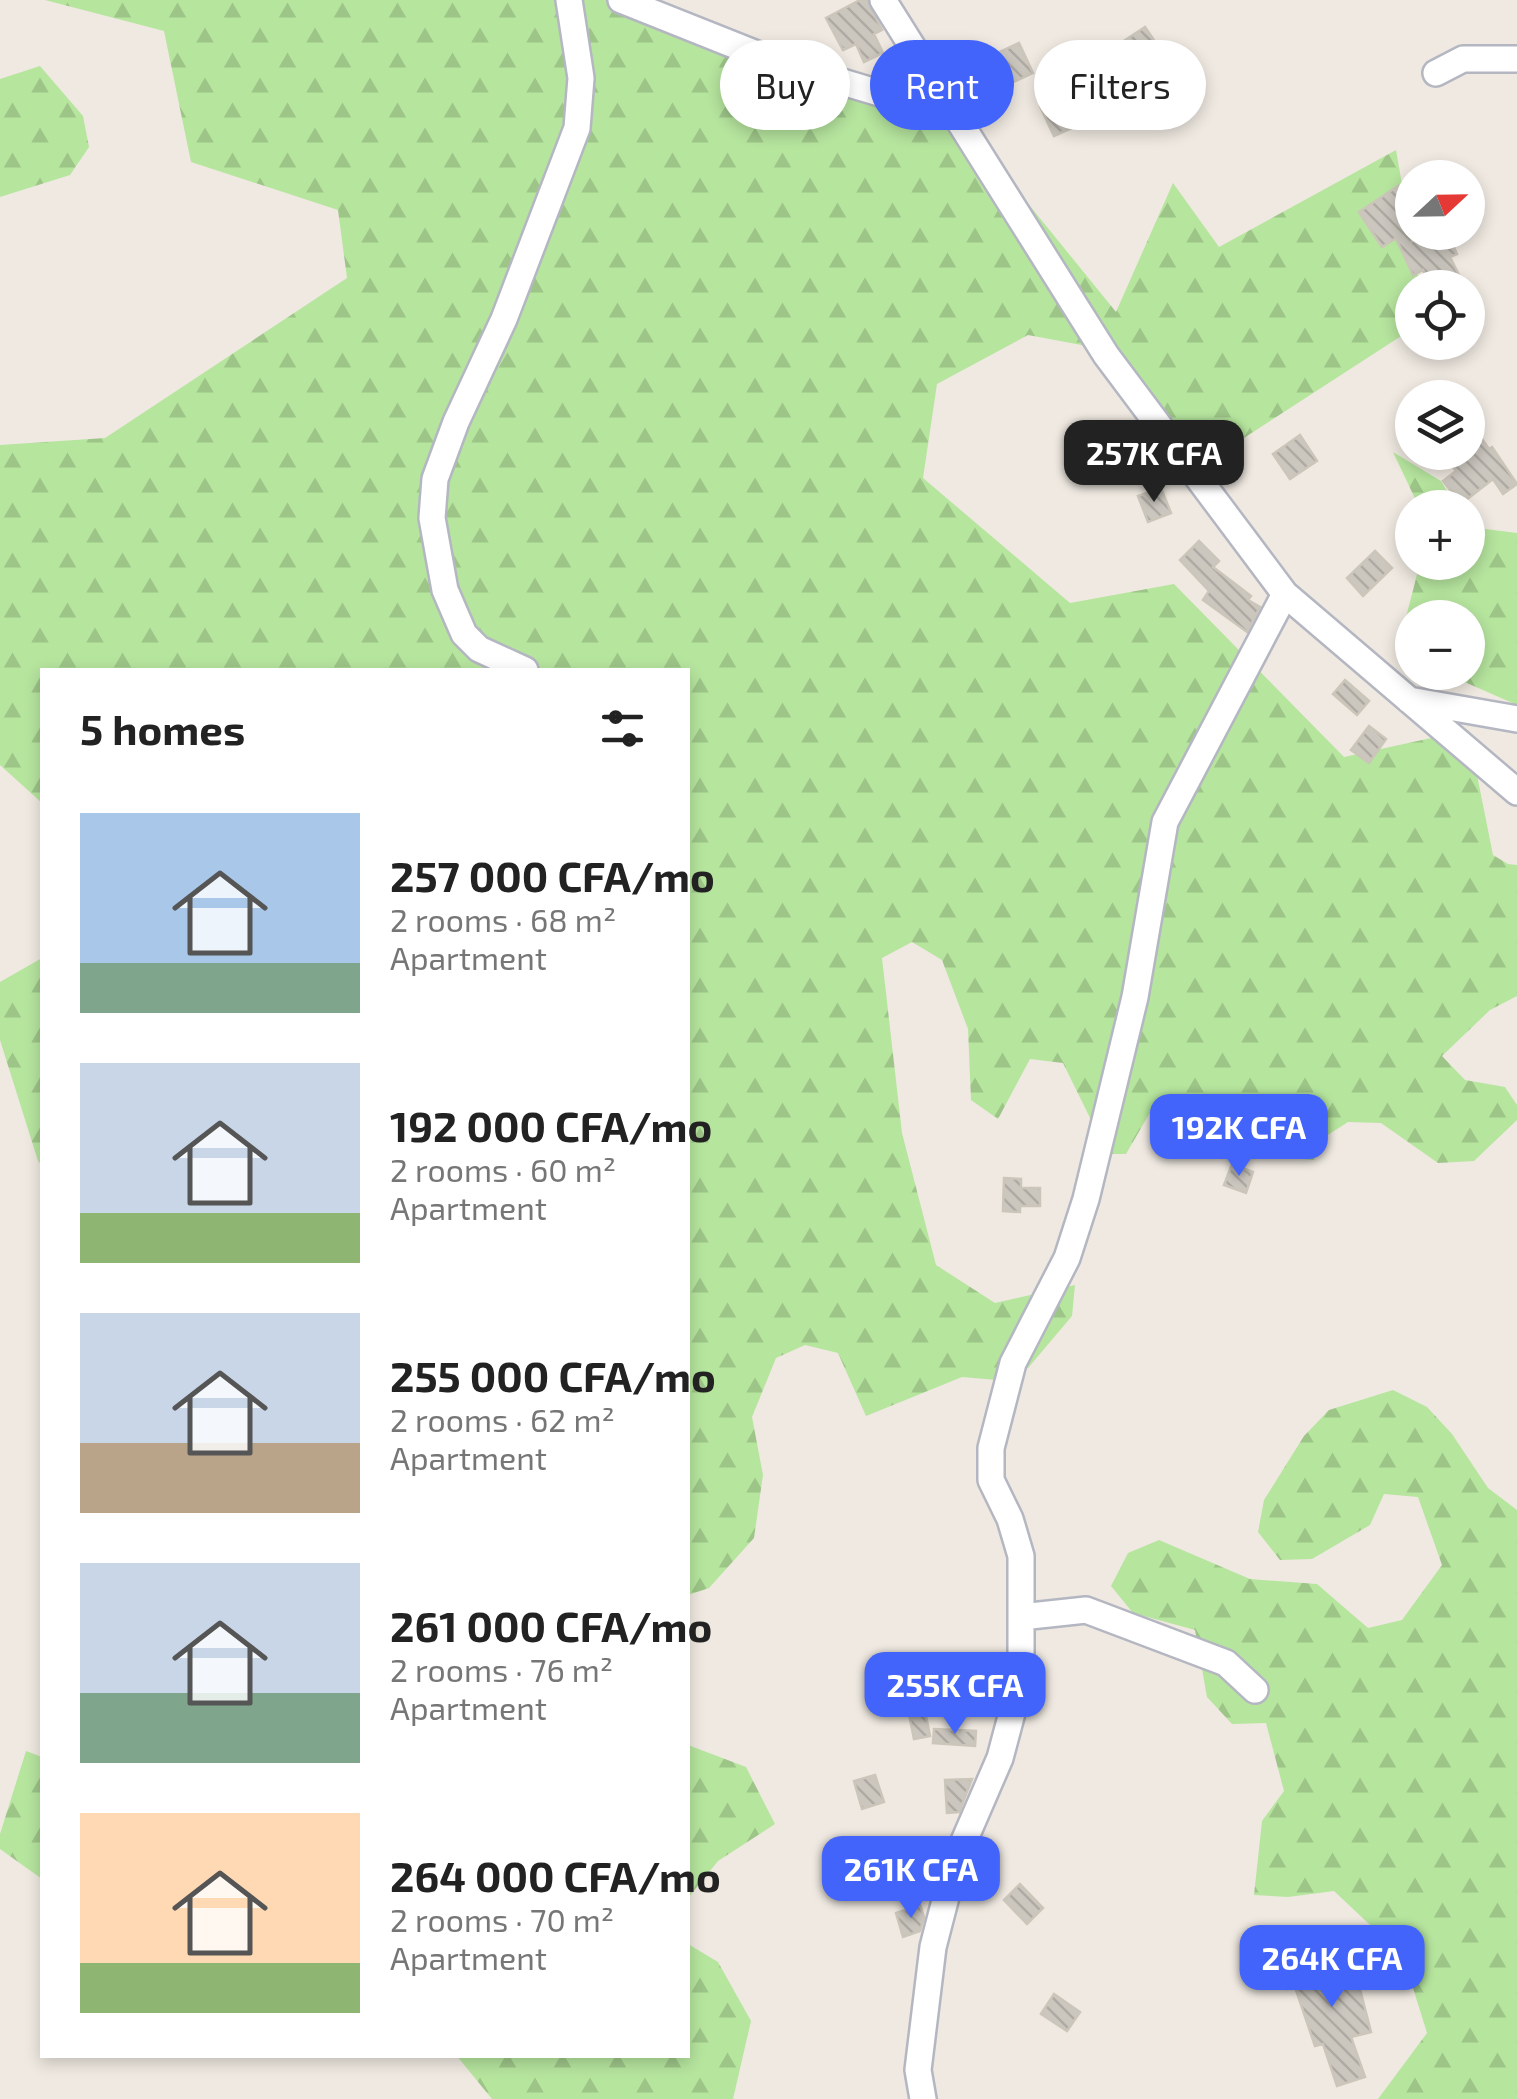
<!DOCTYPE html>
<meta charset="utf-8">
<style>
body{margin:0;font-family:"Exo 2",sans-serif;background:#f6f6f6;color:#222;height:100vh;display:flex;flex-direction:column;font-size:38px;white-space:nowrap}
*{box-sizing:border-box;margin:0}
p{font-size:32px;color:#767676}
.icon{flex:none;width:55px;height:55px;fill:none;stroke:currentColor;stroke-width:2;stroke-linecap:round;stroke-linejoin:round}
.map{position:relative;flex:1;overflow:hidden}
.side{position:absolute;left:40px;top:668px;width:650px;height:1390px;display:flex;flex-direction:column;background:#fff;border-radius:0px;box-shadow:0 5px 15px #0003}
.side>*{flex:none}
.hud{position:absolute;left:720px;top:40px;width:645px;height:90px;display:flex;gap:20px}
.needle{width:65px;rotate:68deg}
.fabs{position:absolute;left:1395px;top:160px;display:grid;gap:20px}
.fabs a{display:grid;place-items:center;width:90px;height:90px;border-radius:50%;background:#fff;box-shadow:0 5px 15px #0003;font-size:50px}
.price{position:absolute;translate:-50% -85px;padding:0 22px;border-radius:20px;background:#4264fb;color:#fff;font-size:32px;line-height:65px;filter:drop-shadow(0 2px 5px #0008)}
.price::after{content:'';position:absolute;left:50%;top:60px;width:30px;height:22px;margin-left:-15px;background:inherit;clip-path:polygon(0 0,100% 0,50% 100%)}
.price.on{background:#222;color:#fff}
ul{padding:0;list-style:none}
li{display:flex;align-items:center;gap:30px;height:250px;padding:0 40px}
li span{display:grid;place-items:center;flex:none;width:280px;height:200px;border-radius:0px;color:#555}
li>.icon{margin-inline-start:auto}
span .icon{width:120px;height:120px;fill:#fffc;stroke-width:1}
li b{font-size:42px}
h2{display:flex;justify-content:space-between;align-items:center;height:120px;padding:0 40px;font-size:42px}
.chip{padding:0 35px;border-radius:45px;background:#fff;box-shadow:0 5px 15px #0003;font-size:35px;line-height:90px}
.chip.on{background:#4264fb;color:#fff}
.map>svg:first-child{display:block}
.forest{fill:url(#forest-firs)}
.building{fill:url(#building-back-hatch);stroke:#cbc5ba;stroke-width:2.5}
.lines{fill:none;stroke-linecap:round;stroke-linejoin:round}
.minor-casing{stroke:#b4b7c1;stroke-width:30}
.minor{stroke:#fff;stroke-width:25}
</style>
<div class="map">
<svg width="1517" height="2099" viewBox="0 0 1517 2099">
<defs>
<pattern id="forest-firs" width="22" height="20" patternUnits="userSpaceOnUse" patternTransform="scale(2.5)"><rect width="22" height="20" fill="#b6e59e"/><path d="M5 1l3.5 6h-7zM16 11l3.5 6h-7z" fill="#9dc588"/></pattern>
<pattern id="building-back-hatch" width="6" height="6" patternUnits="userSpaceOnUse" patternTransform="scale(2.5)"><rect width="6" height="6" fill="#cbc7bf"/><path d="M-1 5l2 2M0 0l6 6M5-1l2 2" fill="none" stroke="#afaba4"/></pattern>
</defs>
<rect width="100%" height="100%" fill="#efe9e1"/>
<!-- forest -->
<path class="forest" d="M 45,0 L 631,0 L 953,111 L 1116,312 L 1173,183 L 1219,247 L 1396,150 L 1420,287 L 1412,288 L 1412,329 L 1210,460 L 1103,349 L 1028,335 L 937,384 L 923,478 L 1070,603 L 1174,584 L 1344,757 L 1468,730 L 1493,855 L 1508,864 L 1517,865 L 1517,996 L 1490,1010 L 1442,1056 L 1465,1080 L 1505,1087 L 1517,1105 L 1517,1120 L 1474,1161 L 1438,1163 L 1381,1123 L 1348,1122 L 1320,1140 L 1314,1160 L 1279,1157 L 1159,1097 L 1126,1154 L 1090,1154 L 1093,1124 L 1063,1063 L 1030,1059 L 998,1119 L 971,1100 L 968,1029 L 942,960 L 912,942 L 882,958 L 902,1133 L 936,1265 L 995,1303 L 1075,1285 L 1072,1316 L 1028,1368 L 997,1380 L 962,1377 L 866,1416 L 838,1353 L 805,1345 L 776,1358 L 752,1417 L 763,1475 L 754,1538 L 709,1588 L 688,1595 L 688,670 L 42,670 L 42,803 L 0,765 L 0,445 L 105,438 L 347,278 L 338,210 L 191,162 L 164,31 Z
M 40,66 L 83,116 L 89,147 L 70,175 L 0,197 L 0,79 Z
M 1393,452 L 1441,481 L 1457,507 L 1419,507 Z
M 1468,524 L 1470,527 L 1517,533 L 1517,705 L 1444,673 L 1468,672 L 1468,618 L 1412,618 L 1412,658 L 1397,652 L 1420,563 L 1468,562 Z
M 42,958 L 42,1165 L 38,1161 L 0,1040 L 0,982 Z
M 1393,1390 L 1427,1407 L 1452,1434 L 1488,1488 L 1517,1510 L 1517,2099 L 1378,2099 L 1427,2033 L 1403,1956 L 1334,1891 L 1288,1897 L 1254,1895 L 1262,1821 L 1284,1791 L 1266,1723 L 1232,1724 L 1207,1697 L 1195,1630 L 1133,1613 L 1111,1586 L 1128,1553 L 1159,1540 L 1250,1579 L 1317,1584 L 1368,1628 L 1402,1620 L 1442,1565 L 1418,1497 L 1384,1494 L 1370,1525 L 1312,1559 L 1280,1560 L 1258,1532 L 1264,1500 L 1304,1436 L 1329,1410 Z
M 688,1745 L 746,1767 L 775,1824 L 718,1861 L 688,1898 Z
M 26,1751 L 42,1757 L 42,1879 L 0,1849 L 0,1834 Z
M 688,1944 L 718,1962 L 751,2021 L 733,2099 L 492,2099 L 456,2055 L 688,2055 Z"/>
<!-- building -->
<path class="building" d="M 860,0 L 867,0 L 882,30 L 874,34 L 883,53 L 864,62 L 856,44 L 843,50 L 826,18 Z
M 1145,27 L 1162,52 L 1130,74 L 1113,48 Z
M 1019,43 L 1033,73 L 1009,84 L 995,54 Z
M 1069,93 L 1083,123 L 1054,136 L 1040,106 Z
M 1398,186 L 1412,208 L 1412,241 L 1431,232 L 1447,232 L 1457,254 L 1450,257 L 1459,275 L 1431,288 L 1423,270 L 1413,275 L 1396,238 L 1382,247 L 1359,212 Z
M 1468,419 L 1489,449 L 1492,447 L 1517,484 L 1503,494 L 1493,479 L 1461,504 L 1443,481 L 1456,471 L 1443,452 L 1468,452 Z
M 1300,435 L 1317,461 L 1290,479 L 1273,454 Z
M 1161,488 L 1171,513 L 1148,522 L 1138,496 Z
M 1199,541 L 1219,561 L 1213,567 L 1251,596 L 1248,600 L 1260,607 L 1247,632 L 1203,600 L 1209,591 L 1180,560 Z
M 1375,551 L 1392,568 L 1363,596 L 1347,578 Z
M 1345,680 L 1369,701 L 1357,715 L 1333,694 Z
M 1369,726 L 1386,739 L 1369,763 L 1351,750 Z
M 1232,1164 L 1253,1172 L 1246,1193 L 1224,1185 Z
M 1004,1178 L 1021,1179 L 1021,1188 L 1040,1188 L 1040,1206 L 1020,1206 L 1020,1212 L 1003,1211 Z
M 924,1706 L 930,1736 L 914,1739 L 908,1709 Z
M 934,1729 L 976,1731 L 975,1746 L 933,1743 Z
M 875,1775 L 884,1802 L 862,1809 L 854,1781 Z
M 972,1779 L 959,1812 L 947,1813 L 945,1780 Z
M 896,1841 L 912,1872 L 887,1885 L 884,1879 L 857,1895 L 844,1871 Z
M 1020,1884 L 1043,1908 L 1027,1924 L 1004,1900 Z
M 920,1905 L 924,1917 L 920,1931 L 903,1937 L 896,1913 Z
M 1336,1946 L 1342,1969 L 1354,1966 L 1371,2032 L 1351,2037 L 1365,2077 L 1337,2086 L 1323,2044 L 1315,2046 L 1295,1987 L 1287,1989 L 1284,1971 L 1311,1967 L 1308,1954 Z
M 1054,1994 L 1080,2012 L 1067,2031 L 1041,2014 Z"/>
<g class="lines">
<defs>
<path id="minor" d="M 621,0 L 779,63 L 956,116
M 883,0 L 1106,355 L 1285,594 L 1517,792
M 1436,73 L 1463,59 L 1517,59
M 525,670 L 479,649 L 464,634 L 445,590 L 432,518 L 435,479 L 456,422 L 504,319 L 577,128 L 581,78 L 569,0
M 1409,700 L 1517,719
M 1021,1617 L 1086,1610 L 1226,1663 L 1255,1690
M 923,2099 L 918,2070 L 933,1947 L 955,1862 L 1000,1758 L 1021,1679 L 1021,1556 L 1010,1519 L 991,1480 L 991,1448 L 1013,1363 L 1067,1258 L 1086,1199 L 1135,997 L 1165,822 L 1285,594"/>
</defs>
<!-- minor casing -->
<use href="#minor" class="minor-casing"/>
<!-- minor -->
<use href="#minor" class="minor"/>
</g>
</svg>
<div class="fabs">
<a><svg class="needle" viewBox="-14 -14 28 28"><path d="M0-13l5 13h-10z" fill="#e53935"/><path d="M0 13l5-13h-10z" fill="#767676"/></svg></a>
<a><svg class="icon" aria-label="locate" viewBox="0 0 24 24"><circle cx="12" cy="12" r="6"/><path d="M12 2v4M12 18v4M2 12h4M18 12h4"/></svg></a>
<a><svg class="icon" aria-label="layers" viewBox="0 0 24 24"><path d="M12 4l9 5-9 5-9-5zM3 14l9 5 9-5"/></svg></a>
<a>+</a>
<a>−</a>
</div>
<b class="price on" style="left:1154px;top:505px">257K CFA</b>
<b class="price" style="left:1239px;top:1179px">192K CFA</b>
<b class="price" style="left:955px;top:1737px">255K CFA</b>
<b class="price" style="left:911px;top:1921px">261K CFA</b>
<b class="price" style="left:1332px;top:2010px">264K CFA</b>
<div class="hud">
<a class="chip">Buy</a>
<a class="chip on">Rent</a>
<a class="chip">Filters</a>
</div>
<section class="side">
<h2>5 homes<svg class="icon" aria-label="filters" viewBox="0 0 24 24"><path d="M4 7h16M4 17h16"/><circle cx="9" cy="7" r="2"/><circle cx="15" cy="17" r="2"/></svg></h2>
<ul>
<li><span style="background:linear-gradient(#a9c7e8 75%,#7fa58c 0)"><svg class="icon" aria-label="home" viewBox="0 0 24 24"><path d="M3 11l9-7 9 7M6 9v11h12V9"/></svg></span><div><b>257 000 CFA/mo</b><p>2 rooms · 68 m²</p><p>Apartment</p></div></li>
<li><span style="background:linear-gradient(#c9d6e8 75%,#8fb573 0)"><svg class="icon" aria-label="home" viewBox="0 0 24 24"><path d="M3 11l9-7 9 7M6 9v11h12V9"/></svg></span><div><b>192 000 CFA/mo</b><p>2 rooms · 60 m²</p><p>Apartment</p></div></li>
<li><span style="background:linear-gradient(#c9d6e8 65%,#b9a48a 0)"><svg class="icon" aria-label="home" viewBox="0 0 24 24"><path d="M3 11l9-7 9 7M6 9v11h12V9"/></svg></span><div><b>255 000 CFA/mo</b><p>2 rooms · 62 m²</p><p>Apartment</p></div></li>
<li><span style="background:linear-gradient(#c9d6e8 65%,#7fa58c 0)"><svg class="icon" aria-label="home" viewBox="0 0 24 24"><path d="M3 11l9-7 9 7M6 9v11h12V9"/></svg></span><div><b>261 000 CFA/mo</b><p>2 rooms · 76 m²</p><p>Apartment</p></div></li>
<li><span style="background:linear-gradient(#ffd9b3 75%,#8fb573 0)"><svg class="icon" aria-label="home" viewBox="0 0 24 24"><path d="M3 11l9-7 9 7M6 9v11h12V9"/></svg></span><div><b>264 000 CFA/mo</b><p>2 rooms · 70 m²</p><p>Apartment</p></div></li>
</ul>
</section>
</div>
